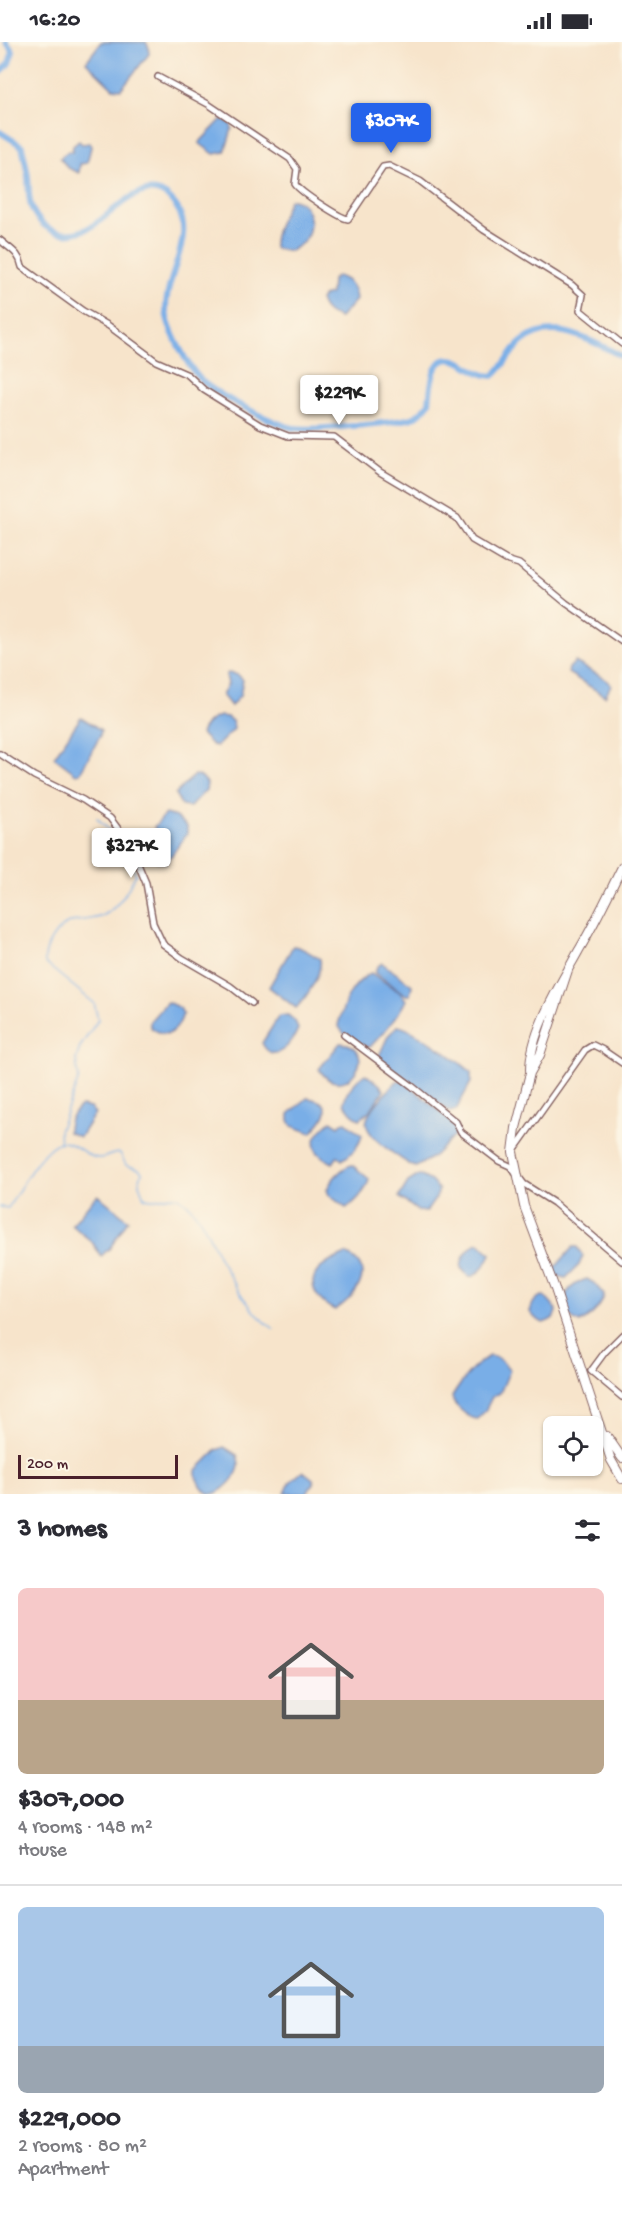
<!DOCTYPE html>
<meta charset="utf-8">
<style>
body{margin:0;font-family:"Gochi Hand",sans-serif;background:#f7f7f7;color:#2b2b33;height:100vh;display:flex;flex-direction:column;font-size:22px;white-space:nowrap}
*{box-sizing:border-box;margin:0}
p{font-size:20px;color:#7c7c81}
.icon{flex:none;width:33px;height:33px;fill:none;stroke:currentColor;stroke-width:2;stroke-linecap:round;stroke-linejoin:round}
.map{position:relative;height:1452px;overflow:hidden}
.details{display:flex;flex-direction:column;background:#fff;flex:1}
.details>*{flex:none}
.buttons{position:absolute;left:543px;top:1374px;display:grid;gap:12px}
.buttons a{display:grid;place-items:center;width:60px;height:60px;border-radius:9px;background:#fff;box-shadow:0 2px 4px #0004;font-size:30px}
.scale{position:absolute;left:18px;bottom:15px;width:160px;box-sizing:border-box;padding-left:6px;border:3px solid #4a1f2b;border-top:0;font-size:16px;line-height:21px;white-space:nowrap;color:#4a1f2b;-webkit-text-stroke:4px #fcf5e5;paint-order:stroke}
.price{position:absolute;translate:-50% -51px;padding:0 14px;border-radius:6px;background:#fff;color:#222;font-size:20px;line-height:39px;filter:drop-shadow(0 2px 3px #0008)}
.price::after{content:'';position:absolute;left:50%;top:36px;width:18px;height:14px;margin-left:-9px;background:inherit;clip-path:polygon(0 0,100% 0,50% 100%)}
.price.active{background:#2563eb;color:#fff}
ul{padding:0;list-style:none}
li{display:grid;align-content:center;gap:12px;height:318px;padding:0 18px}
li+li{border-top:2px solid #e1e1e2}
li span{display:grid;place-items:center;height:186px;border-radius:9px;color:#555}
li>.icon{margin-inline-start:auto}
span .icon{width:108px;height:108px;fill:#fffc;stroke-width:1}
li b{font-size:26px}
h2{display:flex;justify-content:space-between;align-items:center;height:72px;padding:0 18px;font-size:26px}
.status{display:flex;justify-content:space-between;align-items:center;height:42px;padding:0 30px;background:#fff;direction:ltr}
.status svg{height:16px;fill:currentColor}
.map>svg:first-child{display:block}
.water{fill:#79aee7;stroke:#626689;stroke-width:1.5}
.lines{fill:none;stroke-linecap:round;stroke-linejoin:round}
.stream{stroke:#79aee7;stroke-width:1.5}
.canal{stroke:#79aee7;stroke-width:6}
.street-casing{stroke:#876463;stroke-width:8}
.primary-casing{stroke:#876463;stroke-width:10}
.street{stroke:#fff;stroke-width:5}
.primary{stroke:#fff;stroke-width:8}
</style>
<div class="status"><b>16:20</b><svg viewBox="0 0 49 12"><path d="M0 12V9h3v3zM5 12V6h3v6zM10 12V3h3v9zM15 12V0h3v12zM26 1h20v11H26zM47 4h2v5h-2z"/></svg></div>
<div class="map">
<svg width="622" height="1452" viewBox="0 0 622 1452">
<rect width="100%" height="100%" fill="#fcf5e5"/>
<filter id="ink" filterUnits="userSpaceOnUse"><feTurbulence type="fractalNoise" baseFrequency=".0167" numOctaves="2"/><feDisplacementMap in="SourceGraphic" scale="12" xChannelSelector="R" yChannelSelector="G"/><feConvolveMatrix kernelMatrix="1 2 1 2 8 2 1 2 1" color-interpolation-filters="sRGB"/></filter>
<filter id="wash" filterUnits="userSpaceOnUse"><feTurbulence type="fractalNoise" baseFrequency=".008" numOctaves="4" result="noise"/><feDisplacementMap in="SourceGraphic" scale="24" xChannelSelector="R" yChannelSelector="G"/><feGaussianBlur stdDeviation="1.35" result="paint"/><feColorMatrix in="noise" values="0 0 0 0 0 0 0 0 0 0 0 0 0 0 0 0 0 1.4 0 .05"/><feComposite in="paint" operator="in"/></filter>
<g filter="url(#wash)">
<rect width="100%" height="100%" fill="#f7e4cb"/>
<!-- water -->
<path class="water" d="M 101,0 L 146,0 L 149,6 L 149,12 L 121,47 L 113,46 L 86,20 Z
M 222,77 L 231,82 L 232,87 L 225,110 L 214,112 L 199,101 Z
M 79,99 L 82,102 L 90,101 L 91,105 L 87,121 L 80,122 L 79,131 L 68,126 L 60,116 L 68,109 L 72,110 L 73,104 Z
M 293,157 C 312,161 315,188 302,201 C 299,204 294,206 290,209 L 274,206 C 273,188 283,175 289,158 Z
M 337,234 C 350,238 355,245 356,258 L 340,276 C 330,273 323,269 320,258 L 323,254 L 331,252 L 332,238 Z
M 575,620 L 604,636 L 611,643 L 605,654 L 568,631 L 569,626 Z
M 228,631 L 238,633 L 243,638 L 240,654 L 231,664 L 222,653 L 228,642 L 226,633 Z
M 220,674 L 227,675 L 233,680 L 234,687 L 217,704 L 212,703 L 201,692 C 204,682 210,677 220,674 Z
M 81,675 L 101,688 L 100,694 L 80,731 L 76,732 L 54,715 Z
M 194,733 L 202,735 L 207,741 L 206,748 L 190,765 L 182,764 L 175,752 Z
M 165,772 L 176,775 L 187,784 L 187,792 L 166,821 C 153,820 145,814 140,802 L 147,790 L 151,793 L 156,788 L 154,785 Z
M 293,904 C 303,905 311,912 320,917 C 323,931 306,956 296,966 L 269,945 Z
M 382,921 L 412,943 L 410,953 L 406,953 L 375,931 L 377,925 Z
M 371,931 L 401,951 L 406,958 C 398,975 383,991 370,1005 C 359,1005 343,993 338,983 C 344,961 350,943 371,931 Z
M 167,960 L 180,966 L 183,972 C 177,991 167,998 150,985 L 150,979 Z
M 288,973 L 295,979 L 298,987 C 292,1001 274,1025 262,1001 L 279,974 Z
M 397,984 C 410,984 460,1020 471,1030 L 471,1040 L 456,1068 L 450,1070 L 378,1016 L 388,994 Z
M 340,1001 C 384,1004 344,1067 319,1027 Z
M 365,1032 L 379,1042 L 384,1048 L 370,1069 L 360,1077 L 354,1074 L 344,1061 C 345,1050 356,1038 365,1032 Z
M 397,1039 L 404,1039 L 456,1083 L 457,1091 L 433,1115 L 416,1125 L 410,1123 C 398,1114 361,1093 367,1077 C 370,1066 389,1048 397,1039 Z
M 307,1056 C 337,1060 326,1076 311,1091 L 292,1084 L 289,1078 L 289,1072 Z
M 81,1064 L 90,1066 L 95,1071 L 80,1095 L 68,1090 C 68,1078 72,1071 81,1064 Z
M 331,1079 L 339,1084 L 343,1080 L 346,1080 L 362,1093 C 360,1103 351,1113 342,1118 L 338,1114 L 333,1121 C 307,1109 310,1096 331,1079 Z
M 352,1123 L 369,1137 C 367,1148 355,1161 346,1166 L 329,1153 L 327,1148 C 330,1139 342,1125 352,1123 Z
M 419,1133 L 431,1139 L 439,1148 L 436,1156 L 426,1170 L 418,1169 L 399,1155 L 408,1140 Z
M 98,1153 L 128,1178 L 110,1206 L 101,1214 L 92,1200 L 72,1183 L 93,1157 Z
M 478,1201 L 491,1212 C 487,1221 479,1234 469,1235 L 461,1226 C 461,1216 469,1205 478,1201 Z
M 573,1205 L 577,1205 L 583,1214 L 579,1223 L 566,1236 C 559,1235 555,1234 553,1228 Z
M 346,1212 C 378,1227 355,1256 335,1268 C 321,1262 306,1245 317,1230 C 324,1221 336,1217 346,1212 Z
M 587,1237 L 594,1241 L 604,1253 C 601,1266 591,1274 580,1281 C 553,1269 563,1244 587,1237 Z
M 544,1254 L 557,1268 C 557,1276 550,1279 543,1281 L 535,1276 L 530,1270 C 532,1262 535,1255 544,1254 Z
M 489,1314 C 499,1315 503,1320 510,1328 L 500,1351 L 492,1355 L 485,1369 L 477,1377 C 468,1376 454,1364 452,1355 C 461,1340 473,1324 489,1314 Z
M 224,1405 L 237,1413 C 238,1417 239,1420 239,1423 C 239,1433 222,1452 210,1452 C 205,1450 203,1446 200,1442 C 196,1437 196,1435 196,1429 L 217,1408 Z
M 303,1429 L 313,1437 L 314,1441 L 306,1452 L 285,1452 L 289,1441 Z"/>
<g class="lines">
<!-- stream -->
<path class="stream" d="M 60,1101 L 59,1089 L 79,1036 L 76,1018 L 80,1005 L 98,978 L 94,961 L 45,921 C 44,905 56,885 72,880 C 82,877 96,878 104,873 C 119,865 129,846 136,832 L 119,798 L 97,776
M 0,1165 L 8,1166 C 18,1151 45,1097 64,1100 C 77,1102 87,1115 98,1116 C 106,1117 112,1110 120,1111 L 126,1123 L 139,1127 L 142,1130 L 139,1142 L 144,1155 C 157,1162 170,1148 183,1158 C 202,1172 210,1198 220,1217 C 234,1243 250,1270 274,1287"/>
<!-- canal -->
<path class="canal" d="M 0,31 L 9,21 L 13,9 L 6,0
M 0,90 L 22,104 C 24,115 27,125 28,135 C 29,146 28,157 32,167 C 44,192 68,198 92,184 C 113,172 144,131 170,157 C 202,187 166,230 166,265 C 165,283 188,325 201,338 C 214,351 275,383 294,386 C 307,388 325,386 339,385 C 362,383 389,382 412,376 C 419,374 424,367 429,361 C 431,342 432,305 462,321 C 473,327 479,333 493,334 C 505,324 510,309 523,299 C 555,275 592,300 622,314"/>
</g>
</g>
<g filter="url(#ink)">
<g class="lines">
<defs>
<path id="street" d="M 158,35 L 208,62 L 290,117 L 297,127 L 295,142 C 300,150 340,176 348,177 L 383,125 L 389,124 L 420,139 L 484,188 L 572,243 L 583,253 L 580,268 L 622,302
M 0,198 C 11,208 19,210 22,225 L 83,269 L 109,284 L 156,319 L 188,333 L 204,348 L 260,383 L 288,394 L 334,395 L 380,430 L 457,476 L 472,498 L 506,518 L 519,522 L 566,561 L 622,600
M 0,712 L 34,734 L 83,758 L 110,776 L 130,803 L 146,841 L 153,881 L 163,902 L 182,916 L 230,944 L 252,961
M 344,993 L 412,1044 L 456,1080 L 461,1090 L 499,1119 L 510,1124 L 524,1142 L 554,1161 L 622,1219
M 514,1108 L 585,1008 L 593,1003 L 603,1008 L 622,1021
M 622,1293 L 605,1310 L 591,1329 L 622,1355"/>
<path id="primary" d="M 569,925 L 540,1013 L 530,1031 L 516,1086 L 513,1110 L 524,1164 L 554,1244 L 611,1418 L 622,1437
M 530,1028 C 530,989 561,941 579,908 C 595,881 608,853 622,825
M 607,1394 L 622,1416"/>
</defs>
<!-- street casing -->
<use href="#street" class="street-casing"/>
<!-- primary casing -->
<use href="#primary" class="primary-casing"/>
<!-- street -->
<use href="#street" class="street"/>
<!-- primary -->
<use href="#primary" class="primary"/>
</g>
</g>
</svg>
<div class="buttons">
<a><svg class="icon" aria-label="locate" viewBox="0 0 24 24"><circle cx="12" cy="12" r="6"/><path d="M12 2v4M12 18v4M2 12h4M18 12h4"/></svg></a>
</div>
<div class="scale">200 m</div>
<b class="price active" style="left:391px;top:112px">$307K</b>
<b class="price" style="left:339px;top:384px">$229K</b>
<b class="price" style="left:131px;top:837px">$327K</b>
</div>
<section class="details">
<h2>3 homes<svg class="icon" aria-label="filters" viewBox="0 0 24 24"><path d="M4 7h16M4 17h16"/><circle cx="9" cy="7" r="2"/><circle cx="15" cy="17" r="2"/></svg></h2>
<ul>
<li><span style="background:linear-gradient(#f6c9c9 60%,#b9a48a 0)"><svg class="icon" aria-label="home" viewBox="0 0 24 24"><path d="M3 11l9-7 9 7M6 9v11h12V9"/></svg></span><div><b>$307,000</b><p>4 rooms · 148 m²</p><p>House</p></div></li>
<li><span style="background:linear-gradient(#a9c7e8 75%,#9aa5b1 0)"><svg class="icon" aria-label="home" viewBox="0 0 24 24"><path d="M3 11l9-7 9 7M6 9v11h12V9"/></svg></span><div><b>$229,000</b><p>2 rooms · 80 m²</p><p>Apartment</p></div></li>
</ul>
</section>
